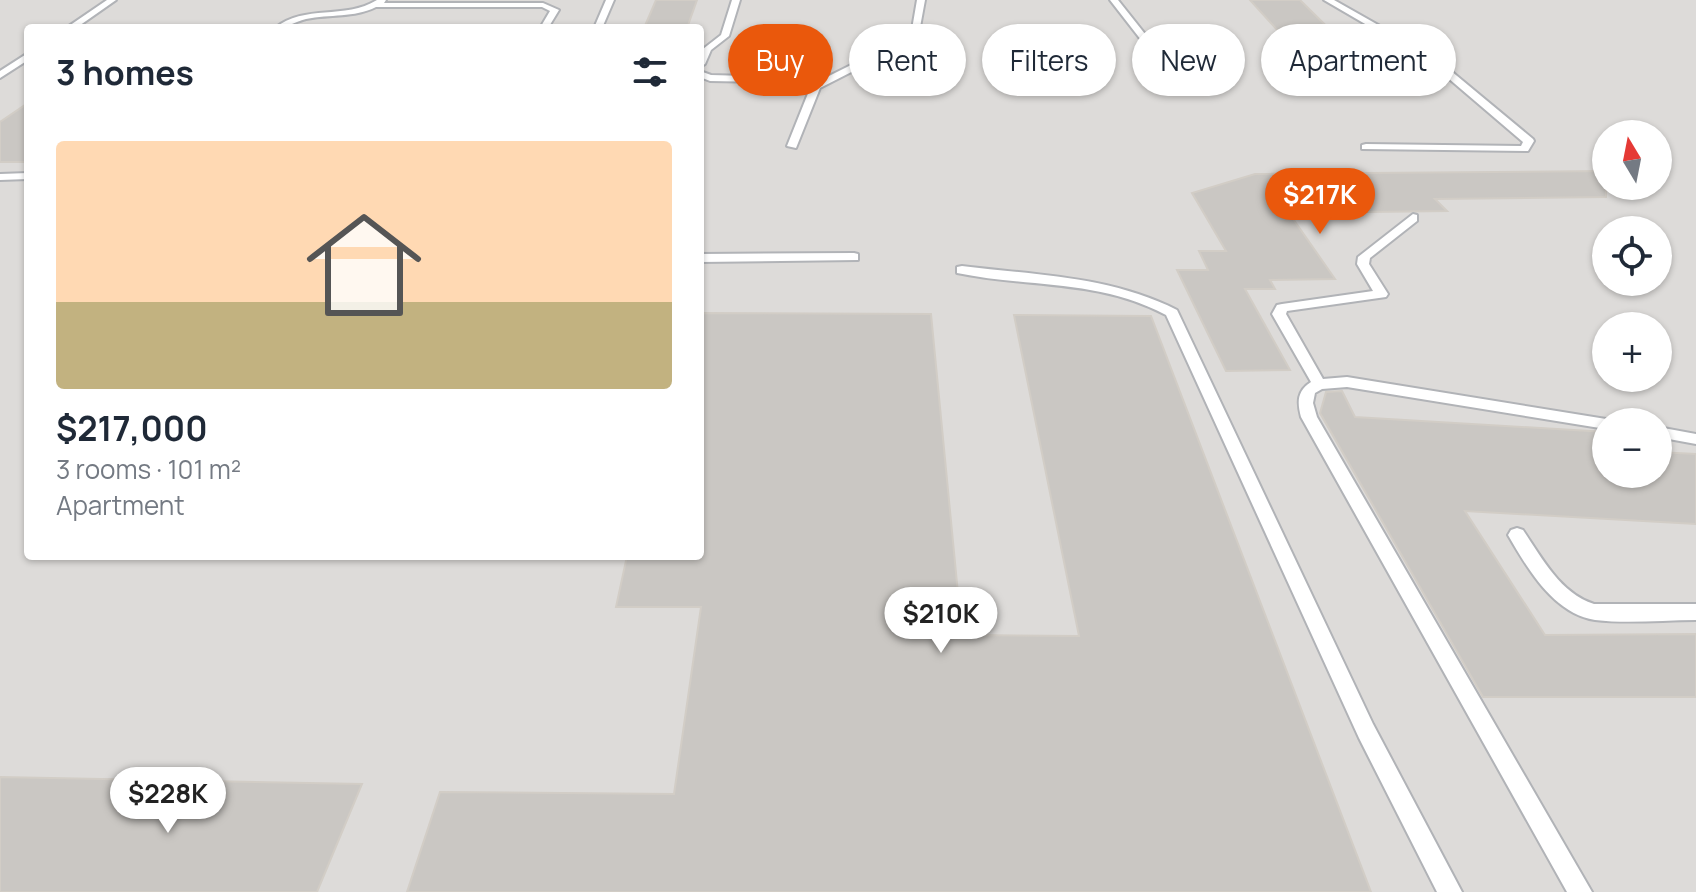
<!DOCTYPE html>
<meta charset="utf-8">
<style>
body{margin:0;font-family:Manrope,sans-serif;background:#f2f2f3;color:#1f2937;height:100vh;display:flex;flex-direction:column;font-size:30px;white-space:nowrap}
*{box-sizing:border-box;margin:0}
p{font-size:26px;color:#747a83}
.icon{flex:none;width:44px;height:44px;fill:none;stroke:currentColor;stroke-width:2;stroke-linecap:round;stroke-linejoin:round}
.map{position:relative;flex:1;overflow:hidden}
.sheet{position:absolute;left:24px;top:24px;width:680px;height:536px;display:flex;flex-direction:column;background:#fff;border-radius:8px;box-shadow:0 2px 6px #0004}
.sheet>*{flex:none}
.top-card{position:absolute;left:728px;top:24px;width:760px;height:72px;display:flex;gap:16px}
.needle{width:52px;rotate:350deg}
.tools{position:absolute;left:1592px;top:120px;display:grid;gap:16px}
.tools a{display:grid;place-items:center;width:80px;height:80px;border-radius:50%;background:#fff;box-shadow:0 2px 6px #0004;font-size:40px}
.price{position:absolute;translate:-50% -68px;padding:0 18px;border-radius:28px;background:#fff;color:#222;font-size:26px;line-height:52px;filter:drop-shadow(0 2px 4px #0008)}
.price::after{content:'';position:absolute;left:50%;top:48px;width:24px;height:18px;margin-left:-12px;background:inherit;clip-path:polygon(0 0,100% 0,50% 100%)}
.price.active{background:#ea580c;color:#fff}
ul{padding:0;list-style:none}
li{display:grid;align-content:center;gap:16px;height:424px;padding:0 32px}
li+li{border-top:2px solid #e0e1e3}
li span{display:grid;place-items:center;height:248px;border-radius:8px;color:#555}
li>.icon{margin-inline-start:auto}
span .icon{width:144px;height:144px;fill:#fffc;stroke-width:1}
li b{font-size:34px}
h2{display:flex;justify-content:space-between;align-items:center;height:96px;padding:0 32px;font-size:34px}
.chip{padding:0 28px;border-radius:36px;background:#fff;box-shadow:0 2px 6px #0004;font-size:28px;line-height:72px}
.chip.active{background:#ea580c;color:#fff}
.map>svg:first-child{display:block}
.industrial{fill:#dddbd9;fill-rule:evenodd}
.building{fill:#cac7c3;stroke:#d2cdc6;stroke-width:2}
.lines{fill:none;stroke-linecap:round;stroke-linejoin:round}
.lane-casing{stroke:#b1b3b7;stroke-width:4}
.lane{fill:#fff;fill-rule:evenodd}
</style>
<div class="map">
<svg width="1696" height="892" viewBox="0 0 1696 892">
<rect width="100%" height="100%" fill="#eeece7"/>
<!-- industrial -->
<path class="industrial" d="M 0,0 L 1696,0 L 1696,892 L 0,892 ZM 28,28 L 700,28 L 700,556 L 28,556 ZM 1606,134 L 1658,134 L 1658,186 L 1606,186 ZM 1606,230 L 1658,230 L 1658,282 L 1606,282 ZM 1606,326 L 1658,326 L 1658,378 L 1606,378 ZM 1606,422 L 1658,422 L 1658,474 L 1606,474 Z"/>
<!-- building -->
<path class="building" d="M 656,0 L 697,0 L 687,28 L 644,28 Z
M 1250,0 L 1300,0 L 1365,64 L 1308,64 Z
M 28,103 L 28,162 L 0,162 L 0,122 Z
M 1606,171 L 1606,197 L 1435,199 L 1447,211 L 1289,213 L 1335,279 L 1270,280 L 1275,289 L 1245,289 L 1290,370 L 1226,371 L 1177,270 L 1208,270 L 1199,251 L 1226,251 L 1192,193 L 1255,174 Z
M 700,313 L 931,314 L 962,635 L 1079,636 L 1014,315 L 1151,316 L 1371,892 L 407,892 L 440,792 L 674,794 L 701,607 L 616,607 L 627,556 L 700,556 Z
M 1342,391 L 1355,417 L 1606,432 L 1606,474 L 1658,474 L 1658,452 L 1696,454 L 1696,524 L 1465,511 L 1545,635 L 1696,634 L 1696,697 L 1483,697 L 1320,413 L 1326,392 Z
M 0,777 L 362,784 L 317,892 L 0,892 Z"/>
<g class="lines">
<defs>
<path id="lane" d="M 107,0 L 116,0 L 76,28 L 66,28 Z
M 377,0 L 386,0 L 384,3 L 543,3 L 559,10 L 548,28 L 540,28 L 550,11 L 542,7 L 376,7 C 354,18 330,14 306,19 C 294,22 286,28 275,28 C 304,4 345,20 377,0 Z
M 606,0 L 614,0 L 602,28 L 594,28 Z
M 732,0 L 740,0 L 729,36 L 711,50 L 705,64 L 700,67 L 703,49 L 721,35 Z
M 917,0 L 925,0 L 918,38 L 820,88 L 796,148 L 787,146 L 811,86 L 815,83 L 710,81 L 700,77 L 700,71 L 711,75 L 825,78 L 911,35 Z
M 1110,0 L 1118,0 L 1172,68 L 1172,72 L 1166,72 Z
M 1324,0 L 1334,0 L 1433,56 L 1533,139 L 1534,141 L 1528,151 L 1362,149 L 1362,145 L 1366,144 L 1521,146 L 1523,142 L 1427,60 Z
M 28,53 L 28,60 L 0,78 L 0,71 Z
M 28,173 L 28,179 L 0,180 L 0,174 Z
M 1413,214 L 1417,215 L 1417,221 L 1370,258 L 1369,264 L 1388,294 L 1386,297 L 1287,311 L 1286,314 L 1323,379 L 1347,377 L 1606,419 L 1613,422 L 1606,422 L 1606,429 L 1347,387 L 1322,389 L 1315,393 L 1313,403 L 1317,417 L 1592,892 L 1567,892 L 1301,417 C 1297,402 1297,391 1311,382 L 1272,314 L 1277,305 L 1282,304 L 1373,291 L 1357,264 L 1358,257 Z
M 854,253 L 858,254 L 858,260 L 700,262 L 700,254 Z
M 962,266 C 1035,275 1110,276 1177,310 L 1373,724 L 1462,892 L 1437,892 L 1359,738 L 1166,315 C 1097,279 1030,288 957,273 L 957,267 Z
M 1658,427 L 1696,434 L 1696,444 L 1658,437 Z
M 1517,528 L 1523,530 C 1542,558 1560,593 1594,604 L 1696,604 L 1696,620 C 1663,620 1628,624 1595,620 C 1554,614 1527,568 1508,535 L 1511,530 Z"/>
</defs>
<!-- lane casing -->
<use href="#lane" class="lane-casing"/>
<!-- lane -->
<use href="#lane" class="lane"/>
</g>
</svg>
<div class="tools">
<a><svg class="needle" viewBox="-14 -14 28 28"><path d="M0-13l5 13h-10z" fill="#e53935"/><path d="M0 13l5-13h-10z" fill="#747a83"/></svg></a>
<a><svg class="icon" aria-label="locate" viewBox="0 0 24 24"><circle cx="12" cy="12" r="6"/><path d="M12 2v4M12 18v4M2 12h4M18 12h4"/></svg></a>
<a>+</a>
<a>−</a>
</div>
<b class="price active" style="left:1320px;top:236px">$217K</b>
<b class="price" style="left:941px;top:655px">$210K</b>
<b class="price" style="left:168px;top:835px">$228K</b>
<div class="top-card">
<a class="chip active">Buy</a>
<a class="chip">Rent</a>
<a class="chip">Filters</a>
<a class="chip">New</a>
<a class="chip">Apartment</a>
</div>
<section class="sheet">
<h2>3 homes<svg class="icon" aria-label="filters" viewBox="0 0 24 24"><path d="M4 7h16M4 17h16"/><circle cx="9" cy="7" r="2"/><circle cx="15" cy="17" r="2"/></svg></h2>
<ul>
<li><span style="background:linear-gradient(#ffd9b3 65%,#c2b280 0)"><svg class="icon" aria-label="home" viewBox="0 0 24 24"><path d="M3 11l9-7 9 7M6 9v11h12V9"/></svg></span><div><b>$217,000</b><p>3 rooms · 101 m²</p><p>Apartment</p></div></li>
</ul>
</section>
</div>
